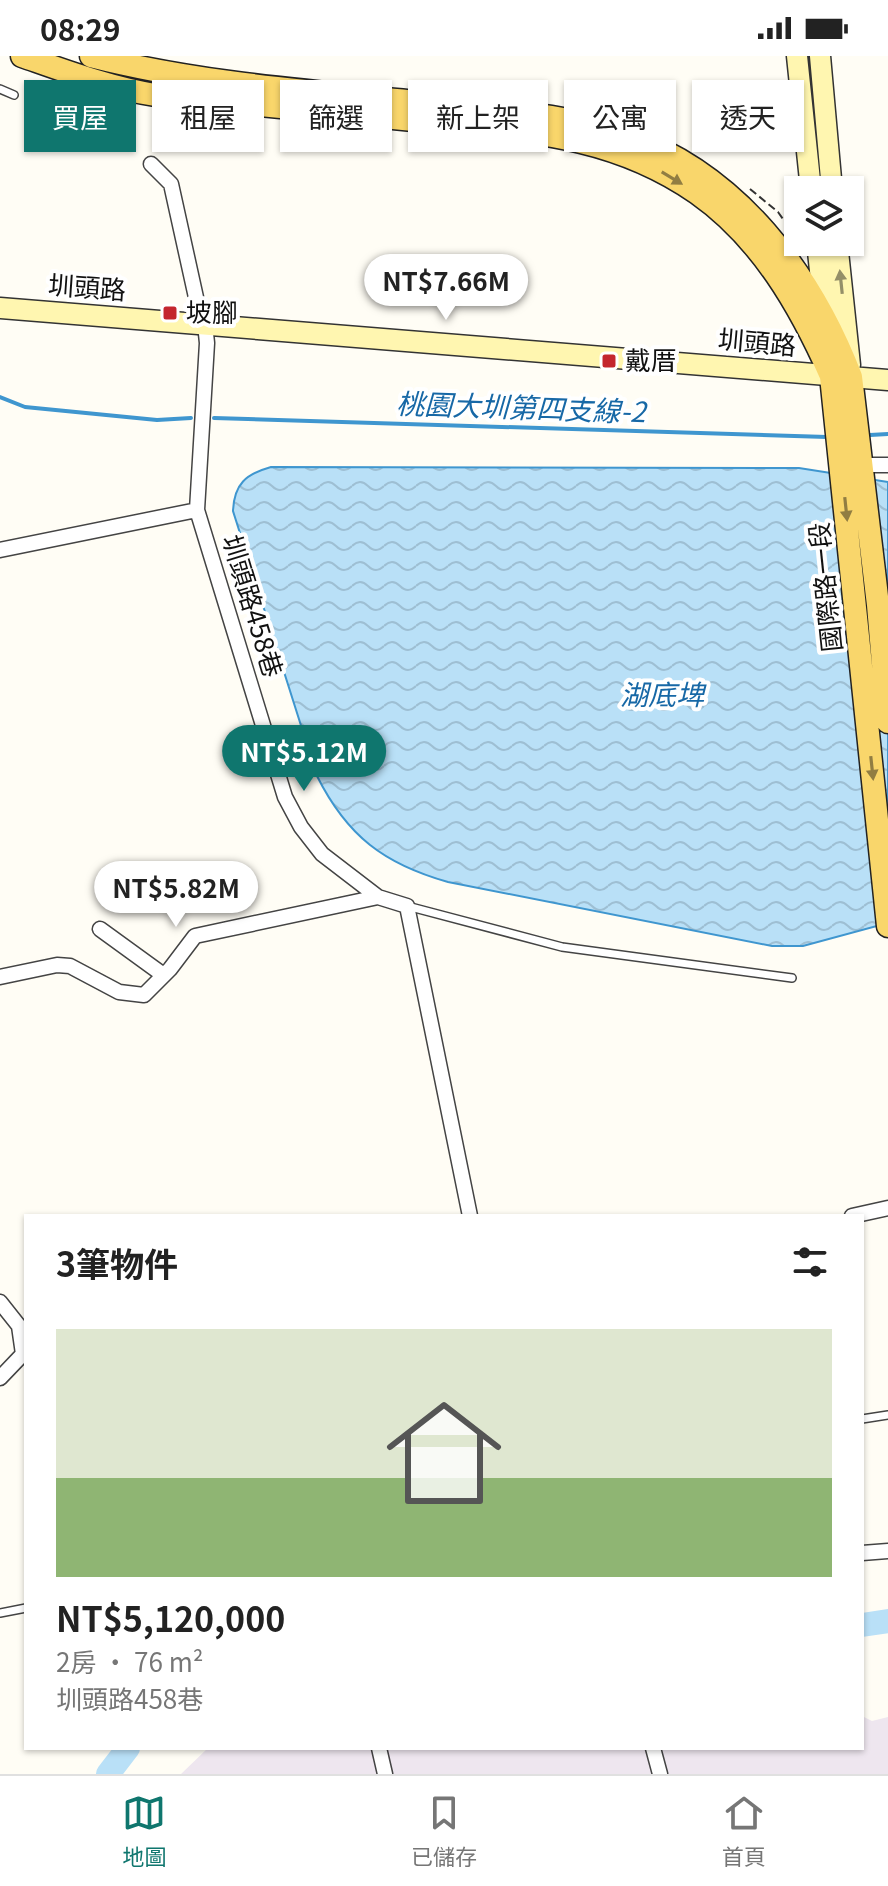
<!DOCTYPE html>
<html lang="zh-TW">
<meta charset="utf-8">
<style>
body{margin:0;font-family:Georgia,"Noto Sans TC",serif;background:#f2f2f2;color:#222;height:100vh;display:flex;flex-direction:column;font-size:30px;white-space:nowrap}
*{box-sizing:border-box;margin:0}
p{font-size:26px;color:#767676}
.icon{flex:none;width:44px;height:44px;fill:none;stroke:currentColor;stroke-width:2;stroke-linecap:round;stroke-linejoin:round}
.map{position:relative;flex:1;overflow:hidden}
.details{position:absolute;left:24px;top:1158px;width:840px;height:536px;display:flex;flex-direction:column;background:#fff;border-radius:0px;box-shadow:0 2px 6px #0004}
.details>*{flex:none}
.guide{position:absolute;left:24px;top:24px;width:840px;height:72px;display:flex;gap:16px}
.controls{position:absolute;left:784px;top:120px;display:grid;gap:16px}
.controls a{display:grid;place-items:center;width:80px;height:80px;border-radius:0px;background:#fff;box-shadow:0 2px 6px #0004;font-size:40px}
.price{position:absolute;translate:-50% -68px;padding:0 18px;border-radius:28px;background:#fff;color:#222;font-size:26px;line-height:52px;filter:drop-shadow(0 2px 4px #0008)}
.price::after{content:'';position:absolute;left:50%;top:48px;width:24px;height:18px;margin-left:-12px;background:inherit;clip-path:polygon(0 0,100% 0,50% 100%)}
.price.on{background:#0f766e;color:#fff}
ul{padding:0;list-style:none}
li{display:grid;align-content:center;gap:16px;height:424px;padding:0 32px}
li span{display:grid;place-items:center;height:248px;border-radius:0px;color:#555}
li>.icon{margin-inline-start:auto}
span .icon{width:144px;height:144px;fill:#fffc;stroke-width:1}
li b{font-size:34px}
h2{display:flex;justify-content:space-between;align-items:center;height:96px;padding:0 32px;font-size:34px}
.tag{padding:0 28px;border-radius:0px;background:#fff;box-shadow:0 2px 6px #0004;font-size:28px;line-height:72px}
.tag.on{background:#0f766e;color:#fff}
.status{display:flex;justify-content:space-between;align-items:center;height:56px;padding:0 40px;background:#fff;direction:ltr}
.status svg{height:22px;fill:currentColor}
.dock{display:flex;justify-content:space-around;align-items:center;height:112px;border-top:2px solid #e0e0e0;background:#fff;font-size:22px;color:#767676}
.dock a{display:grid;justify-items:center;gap:4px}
.dock .on{color:#0f766e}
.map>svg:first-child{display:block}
.industrial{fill:#eee6ef}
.water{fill:url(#water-waves);stroke:#3f96cf;stroke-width:2}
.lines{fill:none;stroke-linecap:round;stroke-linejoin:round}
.stream{stroke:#3f96cf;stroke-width:4}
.river{stroke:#b9e0f7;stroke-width:24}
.lane-casing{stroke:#444;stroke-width:10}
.street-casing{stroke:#444;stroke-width:17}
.secondary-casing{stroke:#333;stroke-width:23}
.primary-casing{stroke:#222;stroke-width:25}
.path{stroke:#333;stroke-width:2;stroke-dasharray:8 4;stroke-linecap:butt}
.lane{stroke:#fff;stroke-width:7}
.street{stroke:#fff;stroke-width:14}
.secondary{stroke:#fff6b0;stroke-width:20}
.primary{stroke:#f9d66b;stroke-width:22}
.oneway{fill:#917d42}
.oneway2{fill:#948f68}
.poi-dot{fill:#c4262e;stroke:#fff;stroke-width:3}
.labels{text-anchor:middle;stroke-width:8;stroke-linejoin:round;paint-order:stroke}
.street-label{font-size:26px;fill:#111;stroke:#fff}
.poi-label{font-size:26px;fill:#111;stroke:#fff;text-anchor:start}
.water-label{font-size:28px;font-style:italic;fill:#1768a6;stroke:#fff}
</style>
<div class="status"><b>08:29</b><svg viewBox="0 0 49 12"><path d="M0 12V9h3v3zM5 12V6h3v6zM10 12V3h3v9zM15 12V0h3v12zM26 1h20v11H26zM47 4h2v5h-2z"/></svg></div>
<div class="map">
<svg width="888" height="1718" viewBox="0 0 888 1718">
<defs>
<pattern id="water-waves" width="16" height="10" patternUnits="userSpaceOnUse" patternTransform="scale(2)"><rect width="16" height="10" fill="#b9e0f7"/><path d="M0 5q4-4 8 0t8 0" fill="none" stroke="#9ebfd3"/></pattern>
</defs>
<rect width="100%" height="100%" fill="#fffdf5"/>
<!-- industrial -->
<path class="industrial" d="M 862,1660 L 872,1665 L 888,1661 L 888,1718 L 181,1718 L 208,1692 L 862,1692 Z"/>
<!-- water -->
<path class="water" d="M 271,411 L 799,412 L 888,426 L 888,867 L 803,890 L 772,890 L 448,826 C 384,808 347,780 317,720 L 233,455 C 234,428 246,418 271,411 Z"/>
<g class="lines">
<!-- stream -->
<path class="stream" d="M 0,341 L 25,351 L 157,364 L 191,362
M 214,362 L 827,381
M 870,379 L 888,378"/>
<!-- river -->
<path class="river" d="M 862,1569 L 888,1565
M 108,1718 L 128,1692"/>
<defs>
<path id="lane" d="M 0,33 L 14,39
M 407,850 L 562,891 L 792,922
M 862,1363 L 888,1359
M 0,1557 L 26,1552"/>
<path id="street" d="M 151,108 L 171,128 L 197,246 L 205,268 L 207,287 L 197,454 L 285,741 L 301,771 L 322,798 L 378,841 L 407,850 L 470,1160
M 862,409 L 888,409
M 0,494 L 197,454
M 100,873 L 162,918
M 0,921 L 57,909 L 70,910 L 119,936 L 144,939 L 170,913 L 195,880 L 378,841
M 852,1160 L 888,1152
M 0,1246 L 19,1270 L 23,1298
M 0,1322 L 23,1298 L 26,1298
M 862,1497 L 888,1495
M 379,1692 L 385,1718
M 653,1692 L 660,1718"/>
<path id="secondary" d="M 797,0 L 811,134
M 820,0 L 832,134
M 817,186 L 825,262
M 837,186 L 850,309
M 0,252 L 888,324"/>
<path id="primary" d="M 22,0 C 65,15 110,32 155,39 C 183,44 212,44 240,47 C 308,54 376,60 444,67 C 537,76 618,82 697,137 C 761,182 800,250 831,320 L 888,870
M 91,0 C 204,29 322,36 438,48 C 502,55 567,58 628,80 C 737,118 811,217 851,321 L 878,549 L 888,666"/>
</defs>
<!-- lane casing -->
<use href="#lane" class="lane-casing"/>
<!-- street casing -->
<use href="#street" class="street-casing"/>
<!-- secondary casing -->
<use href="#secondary" class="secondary-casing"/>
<!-- primary casing -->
<use href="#primary" class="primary-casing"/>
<!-- path -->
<path class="path" d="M 750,133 L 778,156 L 798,184"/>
<!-- lane -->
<use href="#lane" class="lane"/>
<!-- street -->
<use href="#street" class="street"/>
<!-- secondary -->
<use href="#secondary" class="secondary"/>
<!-- primary -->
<use href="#primary" class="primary"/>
</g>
<!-- one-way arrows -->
<defs><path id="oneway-solid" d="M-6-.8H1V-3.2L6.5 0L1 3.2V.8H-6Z" transform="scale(2)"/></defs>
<g class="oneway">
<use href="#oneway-solid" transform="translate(672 122) rotate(31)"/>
<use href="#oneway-solid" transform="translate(846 453) rotate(84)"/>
<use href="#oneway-solid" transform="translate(872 712) rotate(84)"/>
</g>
<use class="oneway2" href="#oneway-solid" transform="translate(841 226) rotate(-96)"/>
<!-- markers -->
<g class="poi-dot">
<rect x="162" y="249" width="16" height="16" rx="4"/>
<rect x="601" y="297" width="16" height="16" rx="4"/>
</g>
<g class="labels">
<!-- street labels -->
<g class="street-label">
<text transform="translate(87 232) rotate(4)" y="9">圳頭路</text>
<text transform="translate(757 287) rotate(5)" y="9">圳頭路</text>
<text transform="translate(826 531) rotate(-96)" y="9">國際路一段</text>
<text transform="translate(252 550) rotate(73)" y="9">圳頭路458巷</text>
</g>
<!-- poi labels -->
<g class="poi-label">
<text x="186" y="266">坡腳</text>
<text x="625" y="314">戴厝</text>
</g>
<!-- water labels -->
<g class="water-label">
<text transform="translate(521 352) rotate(2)" y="10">桃園大圳第四支線-2</text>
<text x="662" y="649">湖底埤</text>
</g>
</g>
</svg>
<div class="controls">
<a><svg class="icon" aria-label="layers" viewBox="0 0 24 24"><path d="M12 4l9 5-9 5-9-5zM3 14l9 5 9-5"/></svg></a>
</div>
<b class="price" style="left:446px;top:266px">NT$7.66M</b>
<b class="price on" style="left:304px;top:737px">NT$5.12M</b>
<b class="price" style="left:176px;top:873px">NT$5.82M</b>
<div class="guide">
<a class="tag on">買屋</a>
<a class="tag">租屋</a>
<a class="tag">篩選</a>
<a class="tag">新上架</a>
<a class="tag">公寓</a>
<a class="tag">透天</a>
</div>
<section class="details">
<h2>3筆物件<svg class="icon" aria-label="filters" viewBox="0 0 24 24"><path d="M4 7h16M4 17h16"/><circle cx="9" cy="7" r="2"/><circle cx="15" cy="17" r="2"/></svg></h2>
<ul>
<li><span style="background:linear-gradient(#dfe7d0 60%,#8fb573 0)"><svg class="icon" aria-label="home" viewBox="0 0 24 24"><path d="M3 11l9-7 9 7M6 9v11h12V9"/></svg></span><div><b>NT$5,120,000</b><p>2房 · 76 m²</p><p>圳頭路458巷</p></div></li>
</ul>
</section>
</div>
<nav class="dock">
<a class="on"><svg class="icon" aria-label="map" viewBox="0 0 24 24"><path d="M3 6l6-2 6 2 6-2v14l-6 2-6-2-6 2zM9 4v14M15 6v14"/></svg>地圖</a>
<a><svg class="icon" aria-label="saved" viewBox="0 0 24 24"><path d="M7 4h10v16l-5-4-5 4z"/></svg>已儲存</a>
<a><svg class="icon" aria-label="home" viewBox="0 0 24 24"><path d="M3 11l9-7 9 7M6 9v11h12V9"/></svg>首頁</a>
</nav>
